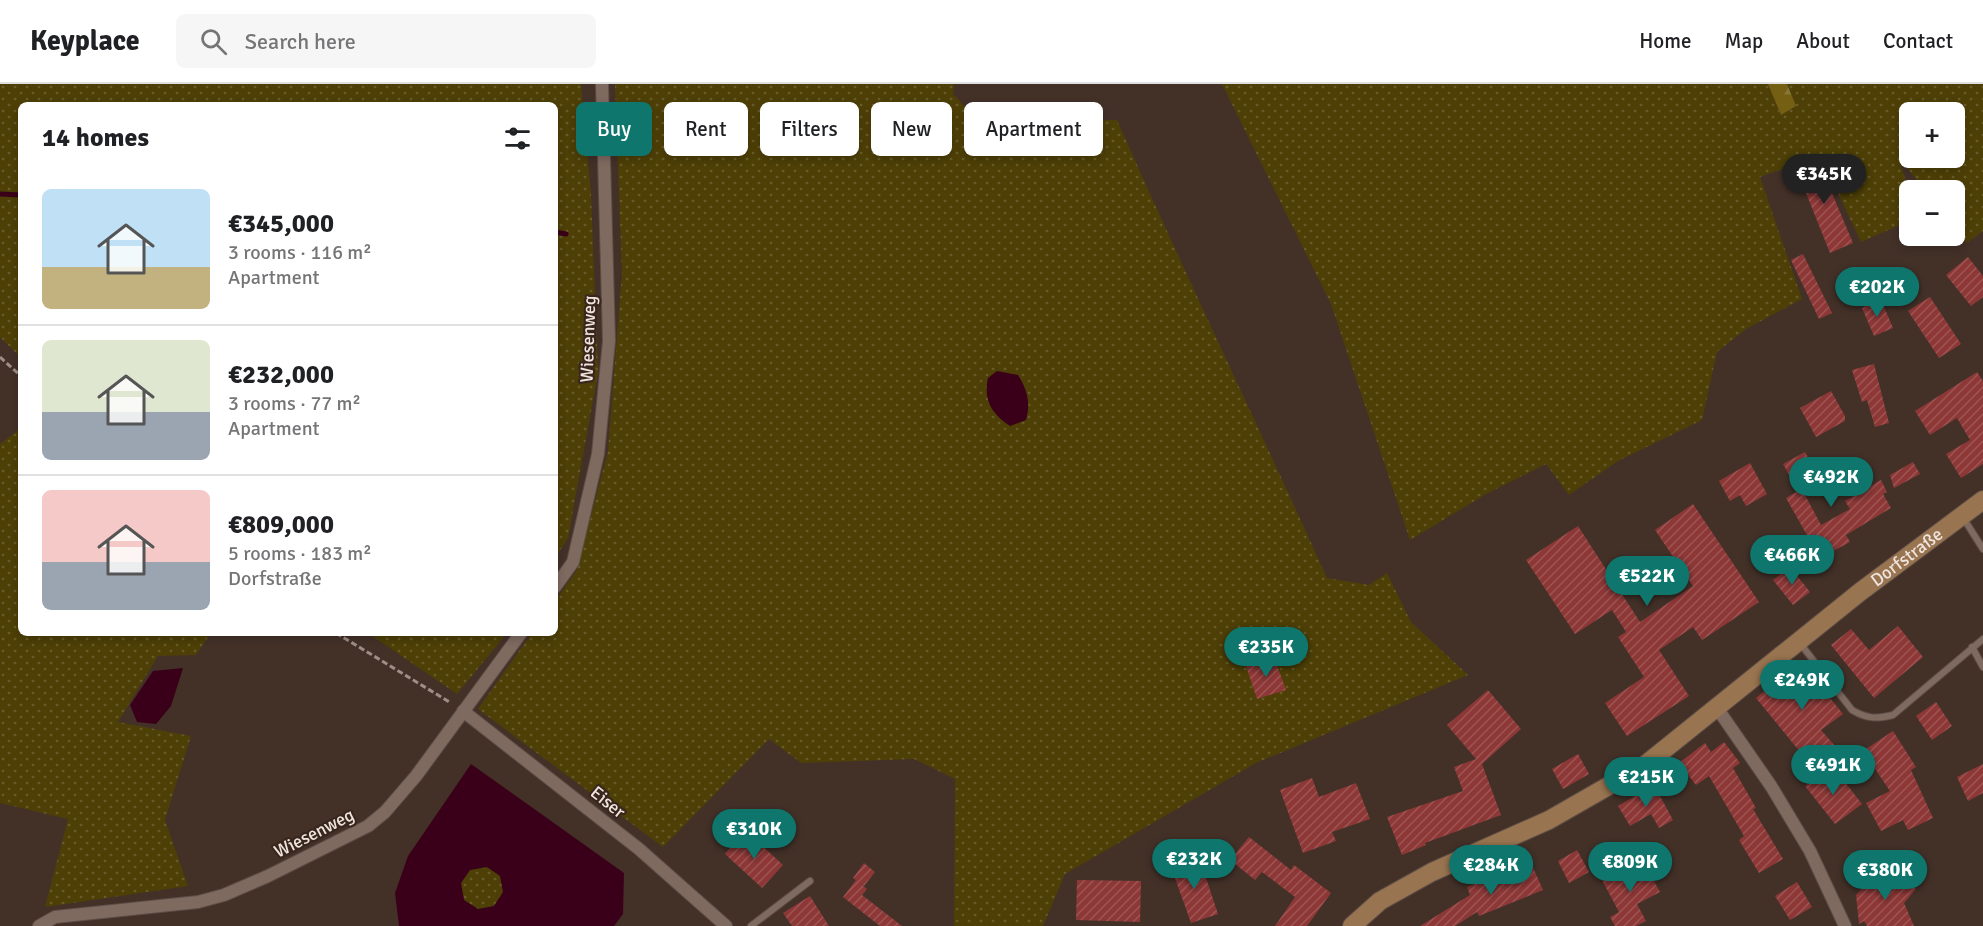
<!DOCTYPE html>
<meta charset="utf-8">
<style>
body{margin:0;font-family:Signika,sans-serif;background:#f6f6f6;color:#202124;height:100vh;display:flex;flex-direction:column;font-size:22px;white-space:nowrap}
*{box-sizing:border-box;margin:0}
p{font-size:20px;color:#757577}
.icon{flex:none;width:33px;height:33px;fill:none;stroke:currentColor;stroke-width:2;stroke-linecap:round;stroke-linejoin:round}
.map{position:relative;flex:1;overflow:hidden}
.sheet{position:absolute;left:18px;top:18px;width:540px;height:534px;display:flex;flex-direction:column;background:#fff;border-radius:9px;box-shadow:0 3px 9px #0003}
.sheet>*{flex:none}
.banner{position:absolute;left:576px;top:18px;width:570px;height:54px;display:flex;gap:12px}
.fabs{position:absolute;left:1899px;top:18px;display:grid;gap:12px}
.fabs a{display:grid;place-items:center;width:66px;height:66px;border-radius:9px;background:#fff;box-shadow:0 3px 9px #0003;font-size:30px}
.price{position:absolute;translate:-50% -51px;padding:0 14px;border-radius:21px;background:#0f766e;color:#fff;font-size:20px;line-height:39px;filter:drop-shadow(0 2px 3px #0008)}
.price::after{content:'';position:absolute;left:50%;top:36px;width:18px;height:14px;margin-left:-9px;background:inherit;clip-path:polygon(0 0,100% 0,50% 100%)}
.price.current{background:#222;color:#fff}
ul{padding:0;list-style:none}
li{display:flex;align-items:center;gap:18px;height:150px;padding:0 24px}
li+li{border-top:2px solid #e0e0e0}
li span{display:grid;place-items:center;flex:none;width:168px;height:120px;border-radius:9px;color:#555}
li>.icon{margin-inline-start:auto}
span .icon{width:72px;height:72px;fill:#fffc;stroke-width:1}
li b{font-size:26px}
h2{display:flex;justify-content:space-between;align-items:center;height:72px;padding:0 24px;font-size:26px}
.pill{padding:0 21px;border-radius:9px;background:#fff;box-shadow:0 3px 9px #0003;font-size:21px;line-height:54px}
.pill.current{background:#0f766e;color:#fff}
header{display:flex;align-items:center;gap:36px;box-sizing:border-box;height:84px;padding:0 30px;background:#fff;border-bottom:2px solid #e0e0e0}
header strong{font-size:28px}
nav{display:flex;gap:33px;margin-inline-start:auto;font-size:21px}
.search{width:420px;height:54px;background:#f6f6f6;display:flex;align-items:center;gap:15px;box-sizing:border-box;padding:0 21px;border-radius:9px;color:#757577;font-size:22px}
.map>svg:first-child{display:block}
.grass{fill:url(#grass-dots);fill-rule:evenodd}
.forest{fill:url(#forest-firs)}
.water{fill:#3a0019;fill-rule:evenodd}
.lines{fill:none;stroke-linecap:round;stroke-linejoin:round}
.stream{stroke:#3a0019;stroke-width:5}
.building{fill:url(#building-hatch)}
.lane-casing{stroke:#5d4d46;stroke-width:8}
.street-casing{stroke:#5d4d46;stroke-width:14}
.secondary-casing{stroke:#5d4d46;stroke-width:20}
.path{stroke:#9d8e87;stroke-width:3;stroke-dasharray:6 3;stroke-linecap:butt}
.lane{stroke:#7f6a60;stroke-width:6}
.street{stroke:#7f6a60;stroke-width:12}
.secondary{stroke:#987450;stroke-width:18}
.labels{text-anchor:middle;stroke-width:4.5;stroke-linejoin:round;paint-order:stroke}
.street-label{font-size:18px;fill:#f0e4de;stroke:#39271e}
</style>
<header>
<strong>Keyplace</strong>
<div class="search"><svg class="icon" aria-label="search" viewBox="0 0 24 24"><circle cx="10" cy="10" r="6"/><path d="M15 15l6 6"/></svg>Search here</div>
<nav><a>Home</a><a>Map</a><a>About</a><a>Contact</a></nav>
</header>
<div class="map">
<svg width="1983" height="842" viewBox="0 0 1983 842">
<defs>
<pattern id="grass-dots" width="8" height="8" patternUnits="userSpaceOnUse" patternTransform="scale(1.5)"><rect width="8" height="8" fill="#4d3f06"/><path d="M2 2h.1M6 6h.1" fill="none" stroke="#675b2a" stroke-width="1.8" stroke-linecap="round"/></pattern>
<pattern id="forest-firs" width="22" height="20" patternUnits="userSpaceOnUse" patternTransform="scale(1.5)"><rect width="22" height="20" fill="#745f13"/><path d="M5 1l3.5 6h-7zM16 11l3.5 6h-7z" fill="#887635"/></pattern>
<pattern id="building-hatch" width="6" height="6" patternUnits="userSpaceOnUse" patternTransform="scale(1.5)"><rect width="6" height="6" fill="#8d3837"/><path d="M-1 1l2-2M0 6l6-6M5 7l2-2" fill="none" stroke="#9d5554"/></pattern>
</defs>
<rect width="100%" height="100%" fill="#433128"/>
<!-- grass -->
<path class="grass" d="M 0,0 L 581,0 L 591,110 L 598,288 L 568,454 L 555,474 L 555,21 L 21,21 L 21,274 L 0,253 Z
M 615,0 L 954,0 L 953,10 L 977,35 L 1117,36 C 1185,190 1258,341 1327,494 L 1369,501 L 1387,489 L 1411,538 L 1468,591 L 1256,679 L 1065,790 L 1043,842 L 954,842 L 955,695 L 914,675 L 801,679 L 769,655 L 663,763 L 478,625 L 532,549 L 555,549 L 555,517 L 577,486 L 608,367 L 622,189 ZM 1274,573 L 1285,606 L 1247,582 Z
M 1222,0 L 1768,0 L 1781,31 L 1796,22 L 1787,0 L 1983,0 L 1983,147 L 1967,159 L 1955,143 L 1954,106 L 1925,106 L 1899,74 L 1909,109 L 1909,137 L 1861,158 L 1820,71 L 1760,93 L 1802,215 L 1746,245 L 1717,268 L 1702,336 L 1618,377 L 1569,411 L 1546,380 L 1486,410 L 1410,456 L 1331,220 ZM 1910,28 L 1954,28 L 1954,74 L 1910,74 Z
M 21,344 L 21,549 L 211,549 L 196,571 L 158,572 L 118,638 L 191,652 L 165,736 L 188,802 L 45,823 L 68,735 L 0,719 L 0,360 Z
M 368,549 L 507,549 L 457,610 Z
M461 804a21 21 0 1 1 42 0a21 21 0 1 1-42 0Z"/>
<!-- forest -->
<path class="forest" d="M 1768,0 L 1787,0 L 1796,22 L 1781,31 Z"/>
<!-- water -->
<path class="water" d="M 997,287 L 1018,291 C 1027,305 1031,319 1026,336 L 1010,342 C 992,330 983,316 988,294 Z
M 183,584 L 171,622 L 156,640 L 137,638 L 130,621 L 153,587 Z
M 471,680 L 624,789 L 623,830 L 614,842 L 399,842 L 395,809 L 408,772 ZM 487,783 L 500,792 L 503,808 L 494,822 L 478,825 L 464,816 L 461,799 L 470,786 Z"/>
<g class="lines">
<!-- stream -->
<path class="stream" d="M 0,110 L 21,111
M 555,148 L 566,150"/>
</g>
<!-- building -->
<path class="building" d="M 1821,74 L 1829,94 L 1826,95 L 1853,159 L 1830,169 L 1796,84 Z
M 1803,170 L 1832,229 L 1819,235 L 1791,176 Z
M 1968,173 L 1983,192 L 1983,213 L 1971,222 L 1946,191 Z
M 1930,213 L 1961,260 L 1939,274 L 1908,227 Z
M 1881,216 L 1893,244 L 1874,252 L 1862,224 Z
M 1874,280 L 1889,339 L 1875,343 L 1867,316 L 1862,318 L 1852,286 Z
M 1977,288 L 1983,297 L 1983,380 L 1961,394 L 1946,370 L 1970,356 L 1957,334 L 1930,351 L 1915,327 Z
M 1831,307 L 1845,332 L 1845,337 L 1816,353 L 1800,324 Z
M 1805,368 L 1823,401 L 1805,411 L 1821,441 L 1850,425 L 1845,417 L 1881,396 L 1887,408 L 1883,410 L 1891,424 L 1846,451 L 1850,458 L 1820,474 L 1786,414 L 1798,407 L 1783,380 Z
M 1913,378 L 1920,390 L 1894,404 L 1890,391 Z
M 1750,379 L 1767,410 L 1746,422 L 1740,411 L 1730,417 L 1719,397 Z
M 1693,420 L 1759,518 L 1702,556 L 1693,543 L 1659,566 L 1689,612 L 1627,652 L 1605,619 L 1644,593 L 1618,553 L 1626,548 L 1612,526 L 1575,550 L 1526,476 L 1578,442 L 1640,538 L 1693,502 L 1655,446 Z
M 1790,483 L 1810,508 L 1793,521 L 1773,496 Z
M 1898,542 L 1923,573 L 1874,614 L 1831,561 L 1851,545 L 1869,566 Z
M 1274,573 L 1286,606 L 1257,615 L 1246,582 Z
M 1800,577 L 1843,630 L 1821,646 L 1835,662 L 1810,680 L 1756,614 Z
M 1488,606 L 1521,645 L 1482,680 L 1501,731 L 1425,759 L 1426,761 L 1402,771 L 1387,733 L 1463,707 L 1454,683 L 1476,675 L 1447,641 Z
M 1936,618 L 1952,642 L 1932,656 L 1916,632 Z
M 1893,647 L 1916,683 L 1911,686 L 1933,734 L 1908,746 L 1903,736 L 1881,747 L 1866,719 L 1890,707 L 1863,667 Z
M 1724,658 L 1740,679 L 1733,684 L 1756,724 L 1753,725 L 1783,775 L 1759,789 L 1739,756 L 1744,752 L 1709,692 L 1696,701 L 1679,679 L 1705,659 L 1711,668 Z
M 1578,670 L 1589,690 L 1563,705 L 1552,685 Z
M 1983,680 L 1983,709 L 1968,717 L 1957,693 Z
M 1828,684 L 1840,700 L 1844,697 L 1862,720 L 1835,740 L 1805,702 Z
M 1312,694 L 1319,713 L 1356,699 L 1370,735 L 1332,748 L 1336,757 L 1303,769 L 1280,706 Z
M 1654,701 L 1673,736 L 1659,744 L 1651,730 L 1630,742 L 1618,722 Z
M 746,747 L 783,781 L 762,804 L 725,770 Z
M 1249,753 L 1291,786 L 1294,781 L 1331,809 L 1307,842 L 1275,842 L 1295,813 L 1262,788 L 1255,796 L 1230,776 Z
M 1577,766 L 1589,788 L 1569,799 L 1558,777 Z
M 1192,773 L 1196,784 L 1202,782 L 1218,830 L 1191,839 L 1170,780 Z
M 1642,775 L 1660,808 L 1637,820 L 1646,837 L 1636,842 L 1615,842 L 1610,833 L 1619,828 L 1602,796 Z
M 864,779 L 875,788 L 864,802 L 853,794 Z
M 1531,779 L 1543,806 L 1479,832 L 1477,828 L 1455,842 L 1420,842 L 1470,811 L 1467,803 L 1494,792 L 1495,795 Z
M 1868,788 L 1897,788 L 1916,805 L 1904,819 L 1914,842 L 1867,842 L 1864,837 L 1859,840 L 1856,811 L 1871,795 Z
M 856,796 L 867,805 L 862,811 L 902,842 L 880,842 L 843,813 Z
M 1077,796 L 1141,797 L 1140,838 L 1076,836 Z
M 1797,798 L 1812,823 L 1790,836 L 1775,812 Z
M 810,812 L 829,842 L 792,842 L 783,829 Z"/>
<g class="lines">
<defs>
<path id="lane" d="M 1962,432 L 1983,465
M 1799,558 L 1852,626 C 1867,635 1877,635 1893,631 L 1983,555
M 1972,563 L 1983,583
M 751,842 L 810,797"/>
<path id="street" d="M 555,503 L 573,478 L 598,370 L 609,257 L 602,0
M 1717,624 L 1771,702 L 1810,767 L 1845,842
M 463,627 L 639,765 L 726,842
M 39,842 L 55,833 L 198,818 L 224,811 L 268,792 L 368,742 L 385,728 L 416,692 L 521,549"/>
<g id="secondary">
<path id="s1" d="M 1352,842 L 1380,817 L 1432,788 L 1549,736 L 1645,681 L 1860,508 L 1983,416"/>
</g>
</defs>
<!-- lane casing -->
<use href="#lane" class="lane-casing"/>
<!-- street casing -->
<use href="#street" class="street-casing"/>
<!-- secondary casing -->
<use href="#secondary" class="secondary-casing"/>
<!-- path -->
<path class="path" d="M 0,273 L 21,292
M 336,549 L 451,619"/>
<!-- lane -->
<use href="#lane" class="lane"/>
<!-- street -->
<use href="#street" class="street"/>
<!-- secondary -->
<use href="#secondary" class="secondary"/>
</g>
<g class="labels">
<!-- street labels -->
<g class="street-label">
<text transform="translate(588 255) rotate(-88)" y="6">Wiesenweg</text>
<text dy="6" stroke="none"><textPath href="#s1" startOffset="670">Dorfstraße</textPath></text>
<text transform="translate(608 718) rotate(39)" y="6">Eiser</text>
<text transform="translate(314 749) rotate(-27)" y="6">Wiesenweg</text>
</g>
</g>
</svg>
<div class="fabs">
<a>+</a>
<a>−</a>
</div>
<b class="price current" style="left:1824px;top:121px">€345K</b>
<b class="price" style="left:1877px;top:234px">€202K</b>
<b class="price" style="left:1831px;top:424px">€492K</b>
<b class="price" style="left:1792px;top:502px">€466K</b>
<b class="price" style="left:1647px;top:523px">€522K</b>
<b class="price" style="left:1266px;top:594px">€235K</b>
<b class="price" style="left:1802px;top:627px">€249K</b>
<b class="price" style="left:1833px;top:712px">€491K</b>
<b class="price" style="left:1646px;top:724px">€215K</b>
<b class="price" style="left:754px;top:776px">€310K</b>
<b class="price" style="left:1194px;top:806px">€232K</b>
<b class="price" style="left:1630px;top:809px">€809K</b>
<b class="price" style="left:1491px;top:812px">€284K</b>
<b class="price" style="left:1885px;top:817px">€380K</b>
<div class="banner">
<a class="pill current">Buy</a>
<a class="pill">Rent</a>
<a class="pill">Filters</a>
<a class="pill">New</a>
<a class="pill">Apartment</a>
</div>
<section class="sheet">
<h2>14 homes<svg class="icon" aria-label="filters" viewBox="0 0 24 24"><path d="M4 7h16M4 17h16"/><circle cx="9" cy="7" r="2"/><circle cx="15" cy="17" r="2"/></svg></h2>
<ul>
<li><span style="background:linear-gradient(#bfe0f5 65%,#c2b280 0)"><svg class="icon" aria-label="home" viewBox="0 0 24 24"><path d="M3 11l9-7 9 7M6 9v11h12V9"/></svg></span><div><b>€345,000</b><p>3 rooms · 116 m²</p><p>Apartment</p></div></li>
<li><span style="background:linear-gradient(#dfe7d0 60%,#9aa5b1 0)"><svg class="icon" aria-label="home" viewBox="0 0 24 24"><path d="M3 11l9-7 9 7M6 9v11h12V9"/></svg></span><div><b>€232,000</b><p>3 rooms · 77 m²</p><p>Apartment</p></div></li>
<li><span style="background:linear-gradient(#f6c9c9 60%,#9aa5b1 0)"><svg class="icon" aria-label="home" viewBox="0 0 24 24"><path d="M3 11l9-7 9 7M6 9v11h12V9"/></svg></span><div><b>€809,000</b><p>5 rooms · 183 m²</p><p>Dorfstraße</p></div></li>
</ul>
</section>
</div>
